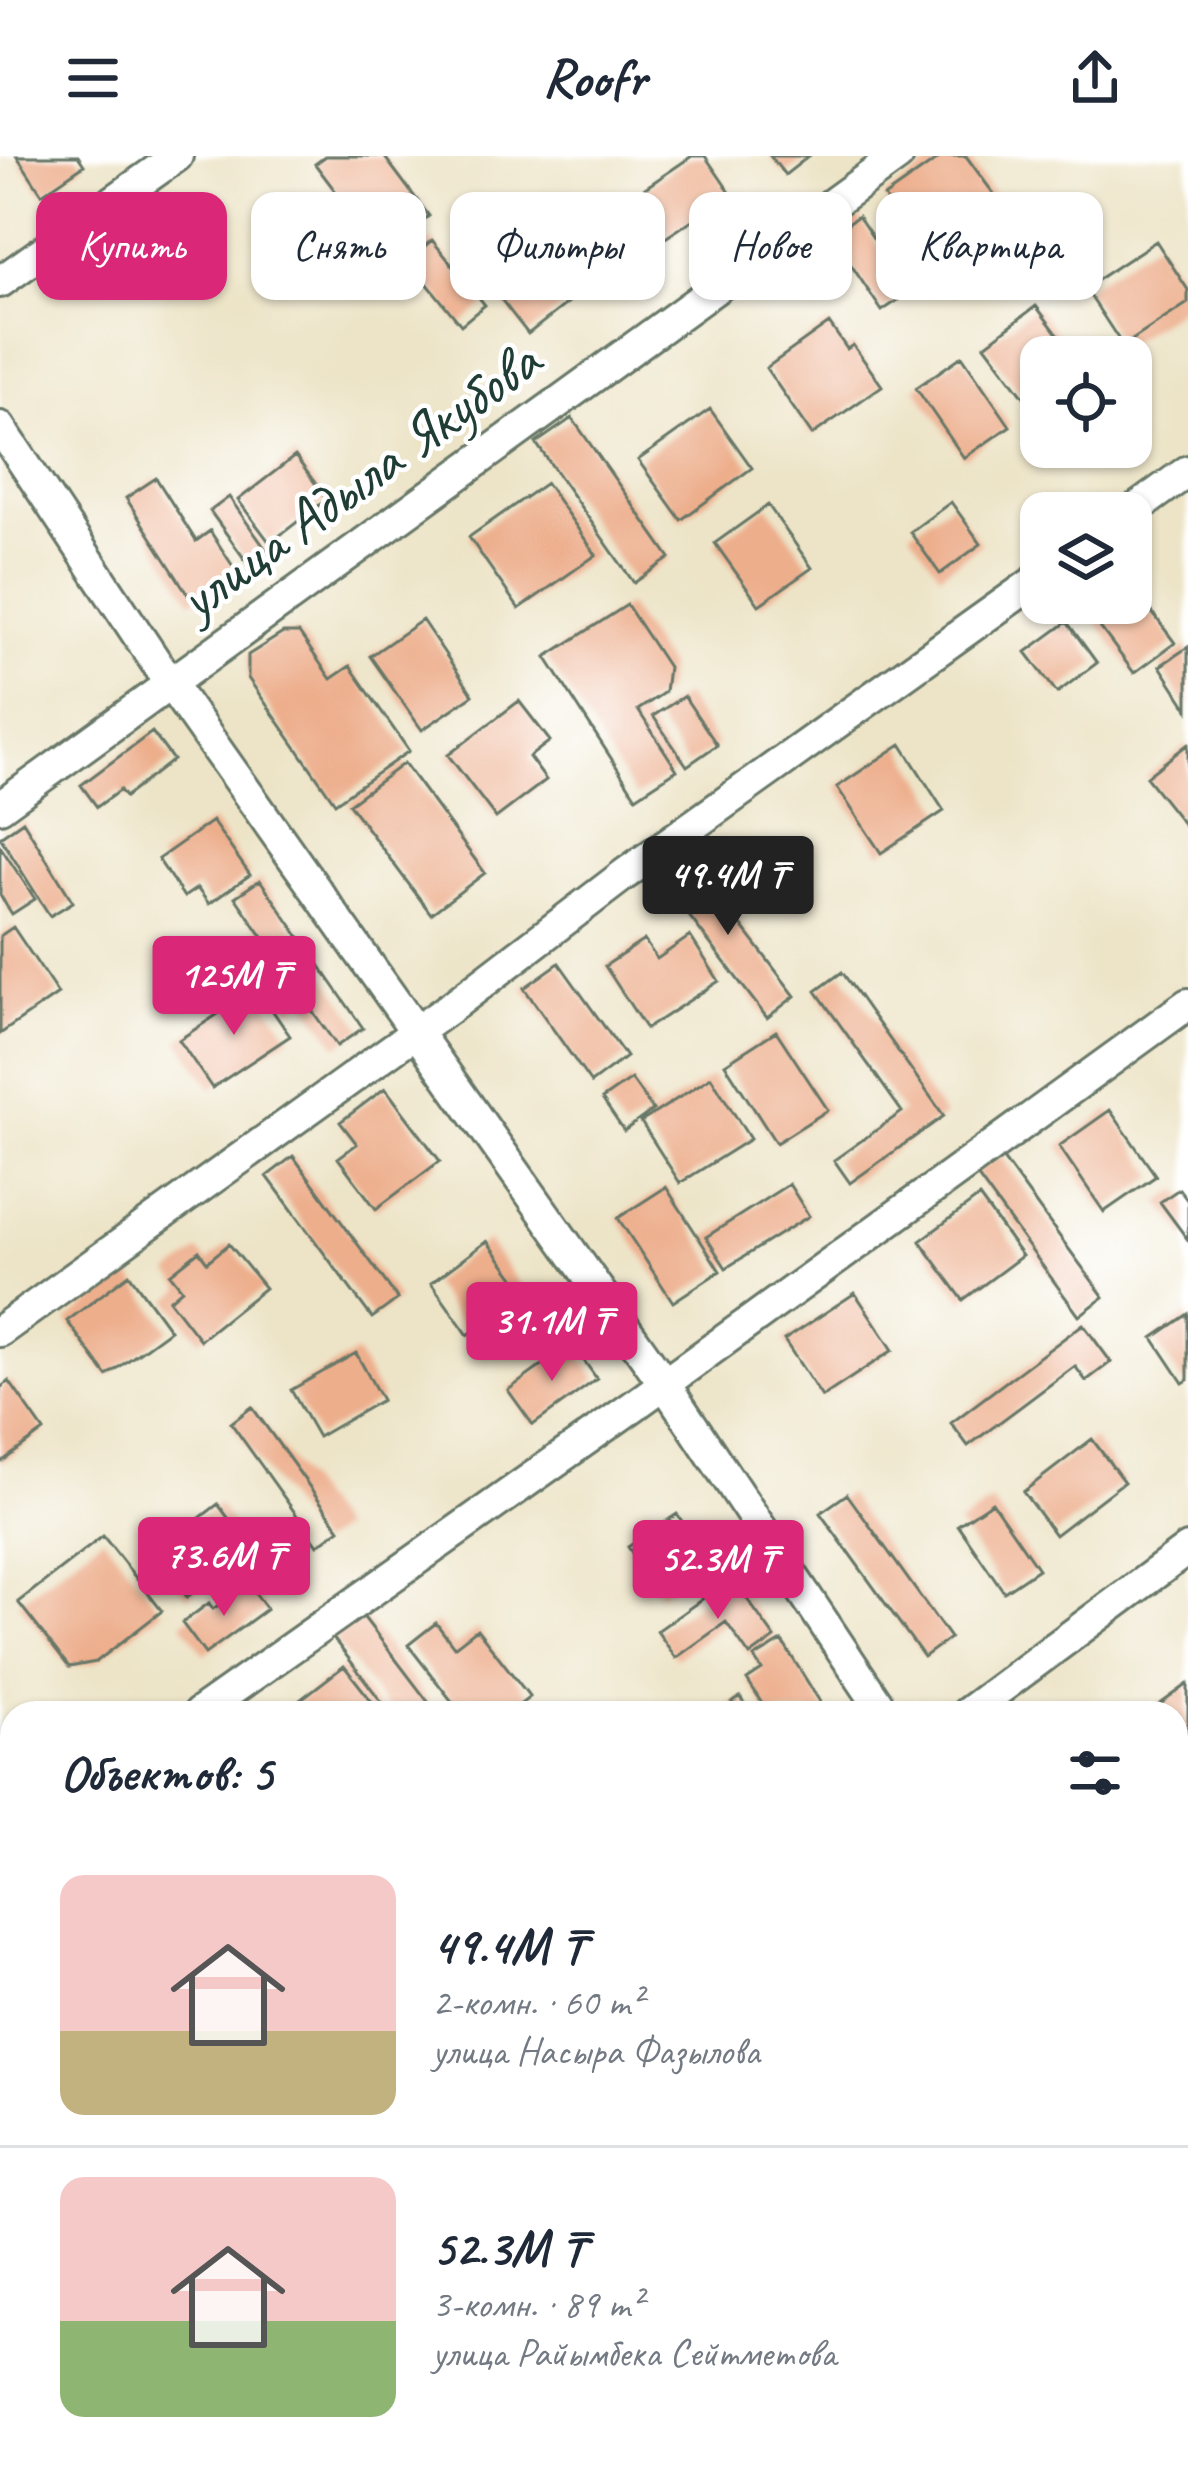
<!DOCTYPE html>
<html lang="ru">
<meta charset="utf-8">
<style>
body{margin:0;font-family:Caveat,sans-serif;background:#f6f6f7;color:#1f2937;height:100vh;display:flex;flex-direction:column;font-size:45px;white-space:nowrap}
*{box-sizing:border-box;margin:0}
p{font-size:39px;color:#747a83}
.icon{flex:none;width:66px;height:66px;fill:none;stroke:currentColor;stroke-width:2;stroke-linecap:round;stroke-linejoin:round}
.map{position:relative;flex:1;overflow:hidden}
.panel{position:absolute;left:0px;top:1545px;width:1188px;height:771px;display:flex;flex-direction:column;background:#fff;border-radius:36px 36px 0 0;box-shadow:0 3px 9px #0004}
.panel>*{flex:none}
.top-card{position:absolute;left:36px;top:36px;width:1116px;height:108px;display:flex;gap:24px}
.buttons{position:absolute;left:1020px;top:180px;display:grid;gap:24px}
.buttons a{display:grid;place-items:center;width:132px;height:132px;border-radius:24px;background:#fff;box-shadow:0 3px 9px #0004;font-size:60px}
.price{position:absolute;translate:-50% -102px;padding:0 27px;border-radius:12px;background:#db2777;color:#fff;font-size:39px;line-height:78px;filter:drop-shadow(0 3px 6px #0008)}
.price::after{content:'';position:absolute;left:50%;top:72px;width:36px;height:27px;margin-left:-18px;background:inherit;clip-path:polygon(0 0,100% 0,50% 100%)}
.price.on{background:#222;color:#fff}
ul{padding:0;list-style:none}
li{display:flex;align-items:center;gap:36px;height:300px;padding:0 60px}
li+li{border-top:3px solid #e0e1e3}
li span{display:grid;place-items:center;flex:none;width:336px;height:240px;border-radius:24px;color:#555}
li>.icon{margin-inline-start:auto}
span .icon{width:144px;height:144px;fill:#fffc;stroke-width:1}
li b{font-size:51px}
h2{display:flex;justify-content:space-between;align-items:center;height:144px;padding:0 60px;font-size:51px}
.tag{padding:0 42px;border-radius:24px;background:#fff;box-shadow:0 3px 9px #0004;font-size:42px;line-height:108px}
.tag.on{background:#db2777;color:#fff}
header{display:flex;justify-content:space-between;align-items:center;height:156px;padding:0 60px;background:#fff;font-size:54px;font-weight:600}
.map>svg:first-child{display:block}
.building{fill:#edae8c}
.lines{fill:none;stroke-linecap:round;stroke-linejoin:round}
.street-casing{stroke:#677767;stroke-width:36}
.street{stroke:#fff;stroke-width:30}
.labels{text-anchor:middle;stroke-width:9;stroke-linejoin:round;paint-order:stroke}
.street-label{font-size:60px;fill:#1f3d34;stroke:#fff}
</style>
<header><svg class="icon" aria-label="menu" viewBox="0 0 24 24"><path d="M4 6h16M4 12h16M4 18h16"/></svg>Roofr<svg class="icon" aria-label="share" viewBox="0 0 24 24"><path d="M12 15V3M7 8l5-5 5 5M5 13v7h14v-7"/></svg></header>
<div class="map">
<svg width="1188" height="2315" viewBox="0 0 1188 2315">
<rect width="100%" height="100%" fill="#fff"/>
<filter id="ink" filterUnits="userSpaceOnUse"><feTurbulence type="fractalNoise" baseFrequency=".00833" numOctaves="2"/><feDisplacementMap in="SourceGraphic" scale="24" xChannelSelector="R" yChannelSelector="G"/><feConvolveMatrix kernelMatrix="1 2 1 2 8 2 1 2 1" color-interpolation-filters="sRGB"/></filter>
<filter id="wash" filterUnits="userSpaceOnUse"><feTurbulence type="fractalNoise" baseFrequency=".004" numOctaves="4" result="noise"/><feDisplacementMap in="SourceGraphic" scale="48" xChannelSelector="R" yChannelSelector="G"/><feGaussianBlur stdDeviation="2.7" result="paint"/><feColorMatrix in="noise" values="0 0 0 0 0 0 0 0 0 0 0 0 0 0 0 0 0 1.4 0 .05"/><feComposite in="paint" operator="in"/></filter>
<g filter="url(#wash)">
<rect width="100%" height="100%" fill="#ede4c7"/>
<g id="blocks">
<!-- building -->
<path class="building" d="M 17,0 L 78,0 L 84,9 L 42,38 Z
M 326,0 L 384,0 L 429,60 L 381,96 L 315,8 Z
M 692,0 L 705,0 L 731,38 L 655,89 L 626,45 Z
M 770,0 L 809,0 L 785,19 Z
M 942,0 L 966,0 L 996,41 L 924,93 L 915,80 L 903,89 L 880,57 L 890,50 L 884,41 Z
M 582,41 L 640,117 L 611,139 L 554,63 Z
M 858,60 L 910,136 L 882,155 L 831,79 Z
M 546,76 L 588,131 L 528,178 L 493,133 L 510,120 L 503,110 Z
M 432,84 L 485,149 L 461,169 L 408,104 Z
M 1156,85 L 1188,134 L 1188,147 L 1123,190 L 1085,132 Z
M 1036,150 L 1075,201 L 1041,201 L 1041,230 L 1025,242 L 985,189 Z
M 829,167 L 847,193 L 853,189 L 882,230 L 812,279 L 766,212 Z
M 962,200 L 1010,270 L 964,302 L 916,232 Z
M 710,253 L 752,312 L 681,364 L 638,304 Z
M 572,262 L 670,402 L 634,427 L 536,287 Z
M 295,300 L 327,343 L 270,387 L 238,344 Z
M 156,322 L 196,385 L 210,375 L 236,415 L 192,445 L 126,342 Z
M 546,327 L 596,399 L 519,453 L 469,381 Z
M 229,341 L 269,398 L 251,412 L 210,355 Z
M 951,346 L 981,388 L 940,418 L 910,376 Z
M 768,349 L 812,412 L 759,449 L 715,387 Z
M 1137,436 L 1175,487 L 1134,517 L 1082,447 L 1131,447 L 1131,440 Z
M 627,449 L 668,511 L 665,536 L 638,554 L 677,614 L 636,641 L 546,501 Z
M 422,464 L 473,539 L 422,574 L 370,500 Z
M 1067,466 L 1097,507 L 1057,537 L 1026,496 Z
M 283,477 L 299,477 L 331,523 L 350,510 L 409,595 L 335,647 L 248,522 L 248,499 Z
M 1188,491 L 1188,553 L 1160,510 Z
M 684,540 L 717,589 L 687,610 L 653,560 Z
M 519,545 L 550,585 L 529,601 L 546,624 L 496,662 L 448,599 Z
M 152,576 L 173,604 L 125,641 L 120,634 L 97,651 L 81,629 Z
M 901,588 L 944,655 L 881,697 L 837,631 Z
M 1188,588 L 1188,674 L 1146,621 Z
M 404,607 L 485,717 L 431,758 L 349,648 Z
M 23,665 L 73,746 L 50,760 L 0,681 Z
M 212,665 L 250,719 L 209,748 L 197,732 L 184,741 L 158,703 Z
M 0,690 L 35,743 L 12,758 L 0,739 Z
M 690,702 L 795,840 L 767,862 L 661,723 Z
M 260,724 L 363,872 L 337,890 L 304,843 L 291,853 L 275,830 L 290,820 L 235,741 Z
M 13,771 L 58,838 L 0,878 L 0,780 Z
M 690,780 L 719,825 L 646,873 L 605,810 L 644,784 L 657,803 Z
M 559,807 L 626,901 L 591,927 L 524,832 Z
M 842,816 L 944,960 L 850,1027 L 834,1004 L 902,956 L 816,835 Z
M 257,832 L 290,880 L 212,932 L 179,884 Z
M 776,875 L 828,954 L 776,987 L 725,908 Z
M 711,921 L 750,983 L 680,1027 L 641,966 Z
M 631,923 L 653,954 L 624,975 L 602,943 Z
M 385,932 L 440,1005 L 376,1053 L 338,1002 L 357,988 L 340,966 Z
M 1110,954 L 1156,1020 L 1104,1056 L 1059,990 Z
M 1000,999 L 1104,1141 L 1079,1160 L 975,1017 Z
M 293,1000 L 398,1143 L 372,1162 L 267,1020 Z
M 789,1028 L 809,1060 L 726,1112 L 706,1081 Z
M 666,1031 L 720,1115 L 673,1146 L 618,1062 Z
M 1179,1033 L 1188,1045 L 1188,1084 L 1160,1046 Z
M 979,1041 L 1022,1100 L 963,1144 L 920,1085 Z
M 487,1085 L 525,1136 L 468,1179 L 431,1127 Z
M 229,1088 L 265,1132 L 200,1184 L 169,1144 L 182,1133 L 170,1118 L 199,1095 L 207,1106 Z
M 129,1118 L 170,1174 L 107,1220 L 67,1165 Z
M 855,1137 L 893,1194 L 822,1241 L 784,1184 Z
M 1188,1158 L 1188,1224 L 1183,1227 L 1153,1182 Z
M 1083,1168 L 1111,1206 L 1086,1225 L 1075,1210 L 968,1290 L 951,1267 Z
M 572,1188 L 597,1223 L 533,1269 L 508,1234 Z
M 356,1197 L 382,1244 L 318,1281 L 291,1234 Z
M 9,1225 L 44,1275 L 0,1307 L 0,1232 Z
M 252,1251 L 340,1373 L 318,1389 L 231,1267 Z
M 1092,1283 L 1124,1326 L 1055,1379 L 1023,1336 Z
M 847,1338 L 950,1482 L 924,1501 L 820,1357 Z
M 992,1346 L 1038,1413 L 1004,1436 L 958,1369 Z
M 218,1348 L 251,1393 L 187,1441 L 154,1397 Z
M 677,1358 L 709,1405 L 660,1438 L 628,1391 Z
M 103,1380 L 162,1455 L 96,1506 L 69,1511 L 18,1446 Z
M 732,1422 L 775,1482 L 750,1500 L 726,1466 L 676,1502 L 657,1475 Z
M 248,1428 L 267,1453 L 205,1498 L 182,1467 L 209,1447 L 213,1453 Z
M 362,1459 L 429,1547 L 416,1557 L 390,1557 L 333,1482 Z
M 436,1467 L 454,1491 L 477,1473 L 530,1541 L 509,1557 L 461,1557 L 408,1489 Z
M 782,1485 L 827,1557 L 768,1557 L 747,1524 L 762,1514 L 754,1502 Z
M 344,1510 L 381,1557 L 283,1557 Z
M 1188,1528 L 1188,1605 L 1176,1588 L 1176,1557 L 1152,1554 Z
M 740,1541 L 750,1557 L 719,1557 Z
M 1176,1748 L 1188,1765 L 1188,1846 L 1176,1829 Z
M 1177,1862 L 1188,1905 L 1176,1909 L 1176,1862 Z
M 0,1890 L 12,1908 L 12,1936 L 0,1945 Z
M 1188,2015 L 1188,2068 L 1184,2070 L 1176,2047 L 1176,2019 Z
M 123,2304 L 186,2304 L 189,2315 L 119,2315 L 116,2306 Z
M 204,2304 L 273,2304 L 276,2315 L 207,2315 Z
M 368,2304 L 397,2304 L 400,2315 L 370,2315 Z
M 852,2304 L 871,2304 L 874,2315 L 825,2315 L 824,2311 Z
M 928,2304 L 956,2304 L 959,2315 L 931,2315 Z"/>
</g>
</g>
<g filter="url(#ink)">
<use href="#blocks" fill-opacity="0" stroke="#677767" stroke-width="3"/>
<g class="lines">
<defs>
<path id="street" d="M 0,126 L 177,0
M 0,271 L 169,526 L 664,1227 L 884,1557
M 1130,357 L 1188,315
M 0,651 L 898,0
M 0,1175 L 455,848 L 625,718 L 1041,421
M 199,1557 L 635,1249 L 1188,848
M 967,1557 L 1188,1393
M 0,1705 L 12,1696
M 1176,1945 L 1188,1941
M 0,2264 L 12,2256
M 352,2304 L 355,2315
M 1074,2304 L 1077,2315"/>
</defs>
<!-- street casing -->
<use href="#street" class="street-casing"/>
<!-- street -->
<use href="#street" class="street"/>
</g>
</g>
<g class="labels">
<!-- street labels -->
<g class="street-label">
<text transform="translate(358 323) rotate(-36)" y="21">улица Адыла Якубова</text>
</g>
</g>
</svg>
<div class="buttons">
<a><svg class="icon" aria-label="locate" viewBox="0 0 24 24"><circle cx="12" cy="12" r="6"/><path d="M12 2v4M12 18v4M2 12h4M18 12h4"/></svg></a>
<a><svg class="icon" aria-label="layers" viewBox="0 0 24 24"><path d="M12 4l9 5-9 5-9-5zM3 14l9 5 9-5"/></svg></a>
</div>
<b class="price on" style="left:728px;top:782px">49.4M ₸</b>
<b class="price" style="left:234px;top:882px">125M ₸</b>
<b class="price" style="left:552px;top:1228px">31.1M ₸</b>
<b class="price" style="left:224px;top:1463px">73.6M ₸</b>
<b class="price" style="left:718px;top:1466px">52.3M ₸</b>
<div class="top-card">
<a class="tag on">Купить</a>
<a class="tag">Снять</a>
<a class="tag">Фильтры</a>
<a class="tag">Новое</a>
<a class="tag">Квартира</a>
</div>
<section class="panel">
<h2>Объектов: 5<svg class="icon" aria-label="filters" viewBox="0 0 24 24"><path d="M4 7h16M4 17h16"/><circle cx="9" cy="7" r="2"/><circle cx="15" cy="17" r="2"/></svg></h2>
<ul>
<li><span style="background:linear-gradient(#f6c9c9 65%,#c2b280 0)"><svg class="icon" aria-label="home" viewBox="0 0 24 24"><path d="M3 11l9-7 9 7M6 9v11h12V9"/></svg></span><div><b>49.4M ₸</b><p>2-комн. · 60 m²</p><p>улица Насыра Фазылова</p></div></li>
<li><span style="background:linear-gradient(#f6c9c9 60%,#8fb573 0)"><svg class="icon" aria-label="home" viewBox="0 0 24 24"><path d="M3 11l9-7 9 7M6 9v11h12V9"/></svg></span><div><b>52.3M ₸</b><p>3-комн. · 89 m²</p><p>улица Райымбека Сейтметова</p></div></li>
</ul>
</section>
</div>
